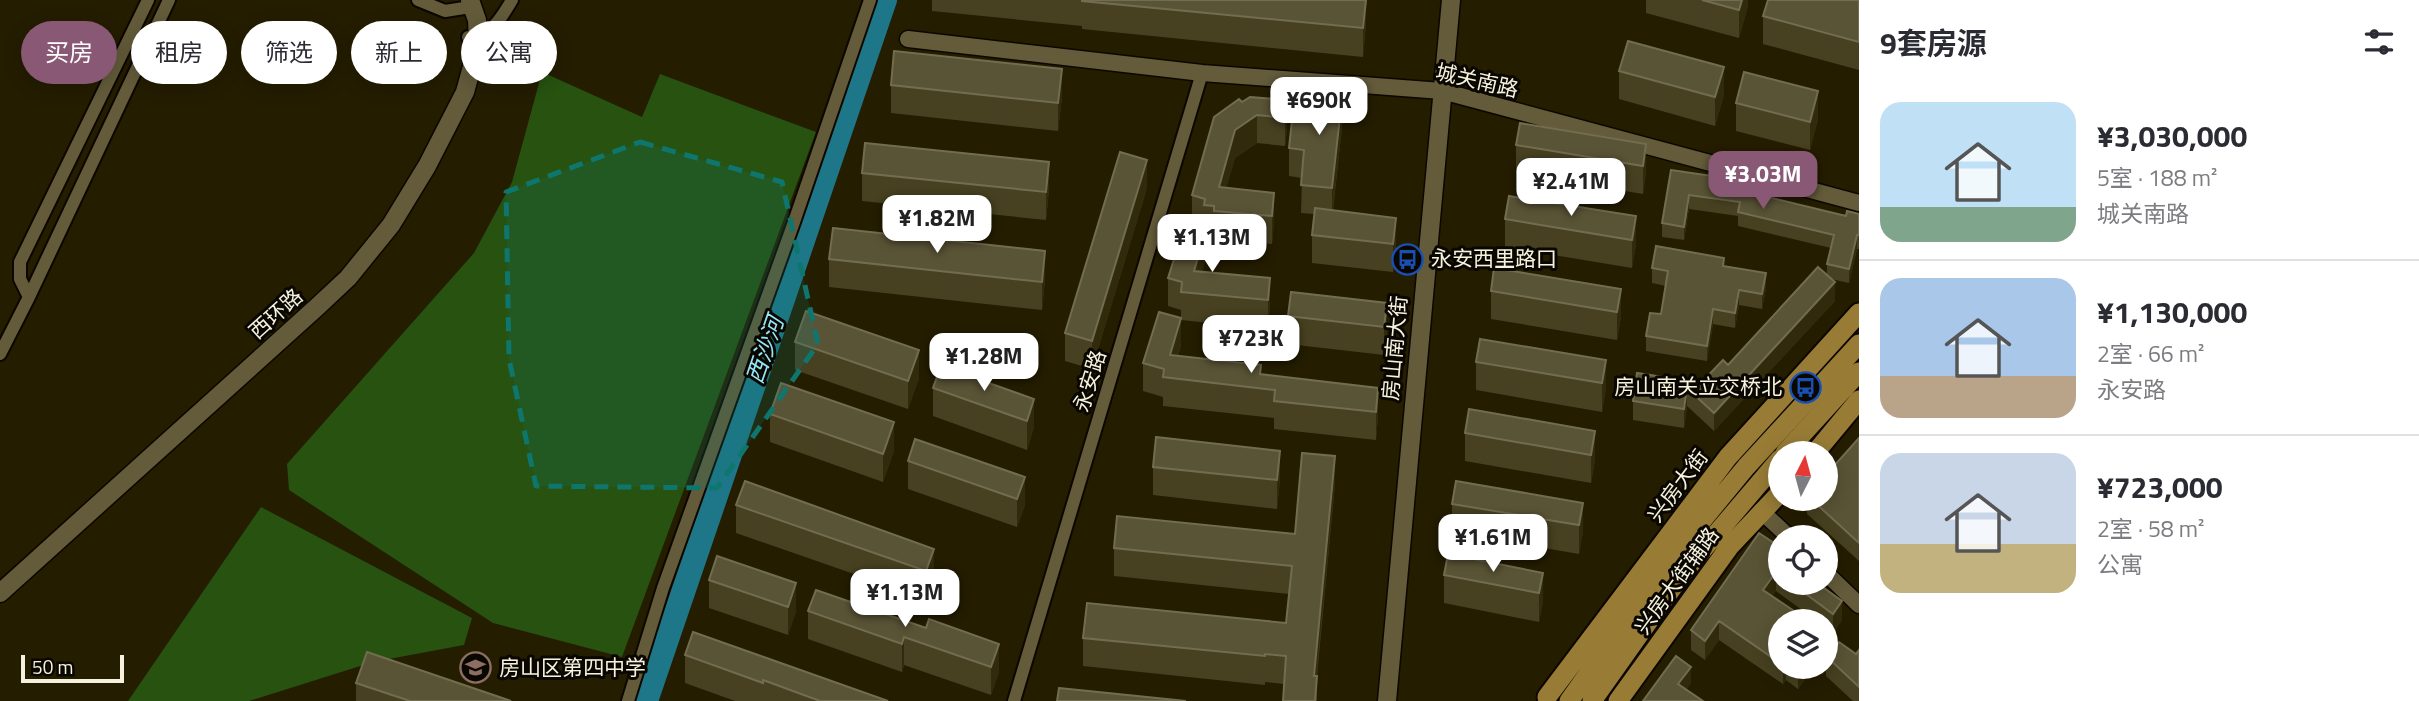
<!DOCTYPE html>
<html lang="zh">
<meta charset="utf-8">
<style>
body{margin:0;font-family:"Titillium Web","Noto Sans SC",sans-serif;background:#f7f7f7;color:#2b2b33;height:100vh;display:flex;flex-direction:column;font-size:26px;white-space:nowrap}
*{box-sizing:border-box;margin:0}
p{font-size:23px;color:#7c7c81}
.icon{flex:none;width:38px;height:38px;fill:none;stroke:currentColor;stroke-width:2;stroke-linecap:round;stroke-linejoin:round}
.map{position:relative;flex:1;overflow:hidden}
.side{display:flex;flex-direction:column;background:#fff;width:560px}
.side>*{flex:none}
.top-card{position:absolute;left:21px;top:21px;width:665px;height:63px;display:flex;gap:14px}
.needle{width:46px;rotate:6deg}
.tools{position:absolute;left:1768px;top:441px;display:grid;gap:14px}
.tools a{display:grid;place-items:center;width:70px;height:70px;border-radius:50%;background:#fff;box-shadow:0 4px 18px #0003;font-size:35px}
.scale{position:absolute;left:21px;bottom:18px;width:103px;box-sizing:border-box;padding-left:7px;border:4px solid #f6f2df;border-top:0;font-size:19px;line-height:24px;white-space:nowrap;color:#f6f2df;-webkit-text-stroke:5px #0a0700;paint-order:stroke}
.price{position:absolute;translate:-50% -60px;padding:0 16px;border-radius:14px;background:#fff;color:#222;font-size:23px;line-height:46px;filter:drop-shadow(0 2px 4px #0008)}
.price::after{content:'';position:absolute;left:50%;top:42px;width:21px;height:16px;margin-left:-10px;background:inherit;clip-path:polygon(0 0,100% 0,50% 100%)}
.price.current{background:#895874;color:#fff}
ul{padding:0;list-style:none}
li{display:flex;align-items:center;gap:21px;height:175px;padding:0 21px}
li+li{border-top:2px solid #e1e1e2}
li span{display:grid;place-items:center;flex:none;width:196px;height:140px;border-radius:21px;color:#555}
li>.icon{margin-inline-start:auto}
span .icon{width:84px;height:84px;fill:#fffc;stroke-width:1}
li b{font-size:30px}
h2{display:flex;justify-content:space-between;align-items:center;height:84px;padding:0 21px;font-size:30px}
.pill{padding:0 24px;border-radius:32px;background:#fff;box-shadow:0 4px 18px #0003;font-size:24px;line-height:63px}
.pill.current{background:#895874;color:#fff}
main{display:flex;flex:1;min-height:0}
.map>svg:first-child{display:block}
.forest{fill:#275210}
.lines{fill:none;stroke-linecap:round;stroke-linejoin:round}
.river{stroke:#1e7789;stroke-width:24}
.minor-casing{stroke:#0d0700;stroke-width:16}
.tertiary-casing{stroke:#0d0700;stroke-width:19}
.secondary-casing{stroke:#0d0700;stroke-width:21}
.primary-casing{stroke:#0d0700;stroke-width:23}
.minor{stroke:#635b3a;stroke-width:12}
.tertiary{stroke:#635b3a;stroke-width:16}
.secondary{stroke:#635b3a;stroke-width:18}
.primary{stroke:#987c36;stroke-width:19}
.wall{fill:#474121}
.shaded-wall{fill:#312b0b}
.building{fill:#5a5436;stroke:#726d50;stroke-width:2}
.marked{fill:#0f766e;fill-opacity:0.2;stroke:#0f766e;stroke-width:5;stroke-dasharray:14 9;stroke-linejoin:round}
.labels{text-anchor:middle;stroke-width:6;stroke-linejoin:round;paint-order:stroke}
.street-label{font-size:21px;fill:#f6f2df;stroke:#0a0700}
.poi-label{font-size:21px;fill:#f6f2df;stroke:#0a0700;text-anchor:start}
.water-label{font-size:23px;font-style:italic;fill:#97e5f8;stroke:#0a0700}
</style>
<main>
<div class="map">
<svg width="1859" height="701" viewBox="0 0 1859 701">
<rect width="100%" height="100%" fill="#241d00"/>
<!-- forest -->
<path class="forest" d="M 542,72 L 642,117 L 660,74 L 816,132 L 622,657 L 493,623 L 289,490 L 287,464 L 474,253 L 512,182 Z
M 261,507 L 472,618 L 464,645 L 373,662 L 249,701 L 128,701 Z"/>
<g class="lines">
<!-- river -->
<path class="river" d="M 646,701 L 885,0"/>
<defs>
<path id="minor" d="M 418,0 L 445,11 L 464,8
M 468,37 C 490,38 502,17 512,0
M 29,297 L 20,279 L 20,262 L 148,0
M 0,354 L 29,297 L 169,0
M 628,701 L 663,588 L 794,222 L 870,0
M 1014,701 L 1202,73"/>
<path id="tertiary" d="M 908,39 L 1202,73 L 1442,91 L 1859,203
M 1761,511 L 1789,537
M 1825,572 L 1859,605"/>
<path id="secondary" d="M 0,593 L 317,307 L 348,278 L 391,225 L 427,166 L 465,92 L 478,45 L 477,20 L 470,0
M 1387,701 L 1451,0"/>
<path id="primary" d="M 1785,453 L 1859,372
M 1815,453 L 1859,400
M 1547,697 L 1728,457 L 1859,313
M 1569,701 L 1667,563 L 1746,467 L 1859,344
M 1592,701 L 1682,574 L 1780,459
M 1618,701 L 1730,546 L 1780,493"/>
</defs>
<!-- minor casing -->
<use href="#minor" class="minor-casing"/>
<!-- tertiary casing -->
<use href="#tertiary" class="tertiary-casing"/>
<!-- secondary casing -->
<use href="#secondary" class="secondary-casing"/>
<!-- primary casing -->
<use href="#primary" class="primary-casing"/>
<!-- minor -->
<use href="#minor" class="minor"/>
<!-- tertiary -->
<use href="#tertiary" class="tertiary"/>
<!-- secondary -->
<use href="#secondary" class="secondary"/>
<!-- primary -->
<use href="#primary" class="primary"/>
</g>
<!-- wall -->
<path class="wall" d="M 932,0 L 1366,0 L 1366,24 L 1363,57 L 1082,29 L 1082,26 L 932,11 Z
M 1646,0 L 1748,0 L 1748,6 L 1739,38 L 1646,13 Z
M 1859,0 L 1859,70 L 1763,44 L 1763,16 Z
M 1619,71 L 1724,95 L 1715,126 L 1619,99 Z
M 891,85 L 1062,97 L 1058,131 L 891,113 Z
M 1287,100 L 1287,128 L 1285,146 L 1257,143 L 1235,158 L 1226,188 L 1274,193 L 1274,221 L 1272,244 L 1214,239 L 1214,234 L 1204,234 L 1204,227 L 1192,223 L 1192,195 L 1242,102 Z
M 1736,103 L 1818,119 L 1810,150 L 1736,131 Z
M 1343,118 L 1333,210 L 1396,246 L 1393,272 L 1312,263 L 1312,235 L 1314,214 L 1301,213 L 1302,178 L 1289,176 L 1289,148 L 1307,122 Z
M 1646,144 L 1646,172 L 1643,194 L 1516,173 L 1516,145 Z
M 1671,170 L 1733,188 L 1846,216 L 1859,214 L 1859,249 L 1857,249 L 1849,283 L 1831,279 L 1835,301 L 1714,431 L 1687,406 L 1684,428 L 1633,420 L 1633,401 L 1701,383 L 1728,365 L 1827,275 L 1827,264 L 1831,248 L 1738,226 L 1738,216 L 1689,209 L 1684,240 L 1662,237 L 1662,223 Z
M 862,173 L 1049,190 L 1046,220 L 862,201 Z
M 1147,188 L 1092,369 L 1065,361 L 1065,333 Z
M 1636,216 L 1636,245 L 1632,268 L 1505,247 L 1505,219 Z
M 829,259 L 1045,279 L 1042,310 L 829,287 Z
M 1205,262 L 1202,272 L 1270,278 L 1270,306 L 1268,329 L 1181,320 L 1181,310 L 1168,306 L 1168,278 Z
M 1724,266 L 1766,288 L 1762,309 L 1739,305 L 1735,328 L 1713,324 L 1707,361 L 1646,351 L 1646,336 L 1661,314 L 1666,286 L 1652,283 L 1652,268 Z
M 1621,289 L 1621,317 L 1617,340 L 1491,319 L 1491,291 Z
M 1387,303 L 1387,331 L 1384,355 L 1288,344 L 1288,316 Z
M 795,342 L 919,378 L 908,409 L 795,370 Z
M 1181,346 L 1178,356 L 1261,374 L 1378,388 L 1378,416 L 1376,440 L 1274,429 L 1274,418 L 1163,406 L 1163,397 L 1143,391 L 1143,363 Z
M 1606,360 L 1606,388 L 1602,412 L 1476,390 L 1476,362 Z
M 933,388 L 1034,399 L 1034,427 L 1027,450 L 933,416 Z
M 770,414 L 894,451 L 883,482 L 770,442 Z
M 1595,431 L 1595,460 L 1591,483 L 1465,461 L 1465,433 Z
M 1859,438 L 1859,561 L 1807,514 L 1807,499 L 1825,499 Z
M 908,461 L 1025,477 L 1025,505 L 1017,527 L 908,489 Z
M 1153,467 L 1280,479 L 1277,509 L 1153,495 Z
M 1335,484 L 1317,676 L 1317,701 L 1284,684 L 1265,682 L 1265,685 L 1083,666 L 1083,638 L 1286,623 L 1289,594 L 1114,576 L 1114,548 L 1295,534 Z
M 1583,503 L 1583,531 L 1579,554 L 1452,532 L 1452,504 Z
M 736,505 L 934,549 L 934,577 L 926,599 L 736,533 Z
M 1780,547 L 1780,583 L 1817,583 L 1842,620 L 1833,633 L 1825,628 L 1825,621 L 1817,621 L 1776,591 L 1772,596 L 1780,621 L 1780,667 L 1814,667 L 1798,689 L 1786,680 L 1783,684 L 1719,640 L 1705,660 L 1691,650 L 1691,630 Z
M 717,556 L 796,611 L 788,635 L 709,608 L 709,580 Z
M 1543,573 L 1543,601 L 1539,622 L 1444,603 L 1444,575 Z
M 808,611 L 926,628 L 999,672 L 991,695 L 904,665 L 902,672 L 808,639 Z
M 1859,650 L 1859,701 L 1853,701 L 1826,676 L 1826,656 L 1856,654 Z
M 685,655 L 888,701 L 735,701 L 685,683 Z
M 356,683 L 511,701 L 356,701 Z"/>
<!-- shaded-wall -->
<path class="shaded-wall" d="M 1366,0 L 1366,24 L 1363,57 L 1363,28 Z
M 1742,0 L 1748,0 L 1748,6 L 1739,38 L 1739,10 Z
M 1724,67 L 1724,95 L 1715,126 L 1715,97 Z
M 1062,69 L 1062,97 L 1058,131 L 1058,103 Z
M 1343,90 L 1343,118 L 1332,216 L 1332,188 Z
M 1818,91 L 1818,119 L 1810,150 L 1810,122 Z
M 1287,100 L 1287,128 L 1285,146 L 1285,118 Z
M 1257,115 L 1257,143 L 1235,158 L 1220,211 L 1219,187 L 1235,130 Z
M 1646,144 L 1646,172 L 1643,194 L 1643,166 Z
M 1147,160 L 1147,188 L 1092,369 L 1092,341 Z
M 1049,162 L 1049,190 L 1046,220 L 1046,192 Z
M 1274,193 L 1274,221 L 1272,244 L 1272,216 Z
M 1689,195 L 1689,209 L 1684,240 L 1684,227 Z
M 1636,216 L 1636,245 L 1632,268 L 1632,240 Z
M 1396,218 L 1396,246 L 1393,272 L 1393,244 Z
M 1205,234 L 1205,262 L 1196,293 L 1194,271 Z
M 1857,235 L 1857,249 L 1849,283 L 1849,269 Z
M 1045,251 L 1045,279 L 1042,310 L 1042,282 Z
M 1766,273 L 1766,288 L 1762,309 L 1762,294 Z
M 1270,278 L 1270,306 L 1268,329 L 1268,300 Z
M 1835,282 L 1835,301 L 1714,431 L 1714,413 Z
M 1621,289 L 1621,317 L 1617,340 L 1617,312 Z
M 1739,290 L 1739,305 L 1735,328 L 1735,313 Z
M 1387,303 L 1387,331 L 1384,355 L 1384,327 Z
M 1713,309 L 1713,324 L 1707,361 L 1707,346 Z
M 1181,318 L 1181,346 L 1171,378 L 1170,355 Z
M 919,350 L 919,378 L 908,409 L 908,381 Z
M 1606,360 L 1606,388 L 1602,412 L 1602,383 Z
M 1378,388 L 1378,416 L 1376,440 L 1376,412 Z
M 1687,388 L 1687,406 L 1684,428 L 1684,409 Z
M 1034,399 L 1034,427 L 1027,450 L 1027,421 Z
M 894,422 L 894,451 L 883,482 L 883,454 Z
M 1595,431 L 1595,460 L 1591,483 L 1591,455 Z
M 1280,451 L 1280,479 L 1277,509 L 1277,480 Z
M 1335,456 L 1335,484 L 1314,701 L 1314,676 Z
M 1025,477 L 1025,505 L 1017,527 L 1017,499 Z
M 1583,503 L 1583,531 L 1579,554 L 1579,525 Z
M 934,549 L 934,577 L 926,599 L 926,571 Z
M 1776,572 L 1776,591 L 1763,609 L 1763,590 Z
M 1543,573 L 1543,601 L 1539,622 L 1539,593 Z
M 796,583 L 796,611 L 788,635 L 788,607 Z
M 1842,601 L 1842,620 L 1833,633 L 1833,614 Z
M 1719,621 L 1719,640 L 1705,660 L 1705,641 Z
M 904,637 L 904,665 L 902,672 L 902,644 Z
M 999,644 L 999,672 L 991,695 L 991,667 Z
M 1691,667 L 1691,684 L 1678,701 L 1678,684 Z
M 1783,667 L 1786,667 L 1786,680 L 1783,684 Z
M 1800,667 L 1814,667 L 1798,689 L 1798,669 Z"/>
<!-- building -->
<path class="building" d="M 1082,0 L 1366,0 L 1363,28 L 1082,1 Z
M 1702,0 L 1742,0 L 1739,10 Z
M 1768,0 L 1859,0 L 1859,42 L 1763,16 Z
M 1628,41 L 1724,67 L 1715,97 L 1619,71 Z
M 894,51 L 1062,69 L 1058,103 L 891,85 Z
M 1744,72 L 1818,91 L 1810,122 L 1736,103 Z
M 1311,87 L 1343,90 L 1332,188 L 1301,185 L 1304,150 L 1289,148 L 1292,120 L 1307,122 Z
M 1250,97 L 1287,100 L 1285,118 L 1257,115 L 1235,130 L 1219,187 L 1274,193 L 1272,216 L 1214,211 L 1214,206 L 1204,205 L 1205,199 L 1192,195 L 1214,117 L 1239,99 L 1242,102 Z
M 1520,123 L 1646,144 L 1643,166 L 1516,145 Z
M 865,143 L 1049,162 L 1046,192 L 862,173 Z
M 1120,152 L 1147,160 L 1092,341 L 1065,333 Z
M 1671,170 L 1733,179 L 1731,188 L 1846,216 L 1847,211 L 1859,214 L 1859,235 L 1857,235 L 1849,269 L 1827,264 L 1834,235 L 1738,212 L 1740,202 L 1689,195 L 1684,227 L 1662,223 Z
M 1509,196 L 1636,216 L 1632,240 L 1505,219 Z
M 1315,208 L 1396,218 L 1393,244 L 1312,235 Z
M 833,228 L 1045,251 L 1042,282 L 829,259 Z
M 1184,228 L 1205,234 L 1194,271 L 1270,278 L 1268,300 L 1181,292 L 1182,282 L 1168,278 Z
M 1656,246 L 1724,258 L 1723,266 L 1766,273 L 1762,294 L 1739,290 L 1735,313 L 1713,309 L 1707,346 L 1646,336 L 1650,313 L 1661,314 L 1668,271 L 1652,268 Z
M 1818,267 L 1835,282 L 1714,413 L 1687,388 L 1684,409 L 1633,401 L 1637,373 L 1701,383 L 1723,360 L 1728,365 Z
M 1494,268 L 1621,289 L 1617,312 L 1491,291 Z
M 1291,292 L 1387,303 L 1384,327 L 1288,316 Z
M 806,311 L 919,350 L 908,381 L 795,342 Z
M 1159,312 L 1181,318 L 1170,355 L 1261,365 L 1260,374 L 1378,388 L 1376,412 L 1274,401 L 1275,390 L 1163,377 L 1164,369 L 1143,363 Z
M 1480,339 L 1606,360 L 1602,383 L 1476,362 Z
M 941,366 L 1034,399 L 1027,421 L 933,388 Z
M 781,383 L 894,422 L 883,454 L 770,414 Z
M 1469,409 L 1595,431 L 1591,455 L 1465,433 Z
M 1156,437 L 1280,451 L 1277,480 L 1153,467 Z
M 1859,438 L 1859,543 L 1811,499 L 1825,499 L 1825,476 Z
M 915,439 L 1025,477 L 1017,499 L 908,461 Z
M 1302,453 L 1335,456 L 1314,676 L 1317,676 L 1315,701 L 1283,701 L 1286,656 L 1265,654 L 1265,656 L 1083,638 L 1087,603 L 1286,623 L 1292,566 L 1114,548 L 1117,516 L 1295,534 Z
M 745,481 L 934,549 L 926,571 L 736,505 Z
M 1456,481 L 1583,503 L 1579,525 L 1452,504 Z
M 1759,533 L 1780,547 L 1780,575 L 1776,572 L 1763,590 L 1809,621 L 1780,621 L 1780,663 L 1719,621 L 1705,641 L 1691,630 Z
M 1448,554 L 1543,573 L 1539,593 L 1444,575 Z
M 717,556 L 796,583 L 788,607 L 709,580 Z
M 1791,583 L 1817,583 L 1842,601 L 1833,614 Z
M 816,590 L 926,628 L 929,619 L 999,644 L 991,667 L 904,637 L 902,644 L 808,611 Z
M 693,632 L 888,701 L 820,701 L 763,680 L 763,683 L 685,655 Z
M 1839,642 L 1856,654 L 1859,650 L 1859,687 L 1826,656 Z
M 367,652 L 511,701 L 410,701 L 356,683 Z
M 1676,656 L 1691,667 L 1678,684 L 1703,701 L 1643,701 Z
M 1059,688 L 1186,701 L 1057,701 Z"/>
<!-- marked area -->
<path class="marked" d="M 640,142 L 782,182 L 818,344 L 717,488 L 536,486 L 509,359 L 506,192 Z"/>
<!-- icons -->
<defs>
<symbol id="bus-ring" viewBox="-11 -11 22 22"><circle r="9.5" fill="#0a0700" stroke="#1a4fb4" stroke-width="1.5"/><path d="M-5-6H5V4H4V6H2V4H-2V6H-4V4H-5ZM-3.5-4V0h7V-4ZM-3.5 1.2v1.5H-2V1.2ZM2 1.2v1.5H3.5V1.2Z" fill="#1a4fb4"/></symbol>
<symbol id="school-ring" viewBox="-11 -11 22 22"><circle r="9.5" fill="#0a0700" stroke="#8d6e63" stroke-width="1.5"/><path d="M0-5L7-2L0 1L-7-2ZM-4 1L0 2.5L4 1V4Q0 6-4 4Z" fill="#8d6e63"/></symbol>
</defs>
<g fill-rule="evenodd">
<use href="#bus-ring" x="1390" y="242" width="35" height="35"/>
<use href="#bus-ring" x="1788" y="370" width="35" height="35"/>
<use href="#school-ring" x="458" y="650" width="35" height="35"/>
</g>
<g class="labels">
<!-- street labels -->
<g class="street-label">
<text transform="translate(1477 81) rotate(13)" y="7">城关南路</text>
<text transform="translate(276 314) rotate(-42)" y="7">西环路</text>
<text transform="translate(1395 348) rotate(-85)" y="7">房山南大街</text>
<text transform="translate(1090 381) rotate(-73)" y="7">永安路</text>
<text transform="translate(1678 486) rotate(-53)" y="7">兴房大街</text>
<text transform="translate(1677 581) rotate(-54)" y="7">兴房大街辅路</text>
</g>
<!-- poi labels -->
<g class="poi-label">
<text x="1431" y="266">永安西里路口</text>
<text x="1782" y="394" text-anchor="end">房山南关立交桥北</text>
<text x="499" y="675">房山区第四中学</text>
</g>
<!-- water labels -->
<g class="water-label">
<text transform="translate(765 350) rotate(-71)" y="8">西沙河</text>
</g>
</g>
</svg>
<div class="tools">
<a><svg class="needle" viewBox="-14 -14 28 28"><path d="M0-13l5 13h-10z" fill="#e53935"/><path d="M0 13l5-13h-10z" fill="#7c7c81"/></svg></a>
<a><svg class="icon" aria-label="locate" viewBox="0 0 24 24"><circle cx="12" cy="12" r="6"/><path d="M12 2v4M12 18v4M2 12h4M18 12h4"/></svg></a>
<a><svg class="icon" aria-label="layers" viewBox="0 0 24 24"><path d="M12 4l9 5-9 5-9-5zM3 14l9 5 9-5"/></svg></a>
</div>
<div class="scale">50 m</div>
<b class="price" style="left:1319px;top:137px">¥690K</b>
<b class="price current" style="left:1763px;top:211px">¥3.03M</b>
<b class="price" style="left:1571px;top:218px">¥2.41M</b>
<b class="price" style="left:937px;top:255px">¥1.82M</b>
<b class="price" style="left:1212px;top:274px">¥1.13M</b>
<b class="price" style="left:1251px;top:375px">¥723K</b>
<b class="price" style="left:984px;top:393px">¥1.28M</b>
<b class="price" style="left:1493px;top:574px">¥1.61M</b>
<b class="price" style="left:905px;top:629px">¥1.13M</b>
<div class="top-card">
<a class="pill current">买房</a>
<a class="pill">租房</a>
<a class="pill">筛选</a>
<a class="pill">新上</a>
<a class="pill">公寓</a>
</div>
</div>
<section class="side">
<h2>9套房源<svg class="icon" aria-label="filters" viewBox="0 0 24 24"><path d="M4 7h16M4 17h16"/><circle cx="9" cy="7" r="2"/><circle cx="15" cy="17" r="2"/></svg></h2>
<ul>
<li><span style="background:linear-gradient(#bfe0f5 75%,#7fa58c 0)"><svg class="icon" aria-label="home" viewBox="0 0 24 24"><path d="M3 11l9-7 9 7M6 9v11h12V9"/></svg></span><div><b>¥3,030,000</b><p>5室 · 188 m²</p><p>城关南路</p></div></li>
<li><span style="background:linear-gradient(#a9c7e8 70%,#b9a48a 0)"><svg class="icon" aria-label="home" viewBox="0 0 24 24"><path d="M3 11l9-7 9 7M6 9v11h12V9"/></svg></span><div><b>¥1,130,000</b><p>2室 · 66 m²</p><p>永安路</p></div></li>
<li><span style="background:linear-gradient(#c9d6e8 65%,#c2b280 0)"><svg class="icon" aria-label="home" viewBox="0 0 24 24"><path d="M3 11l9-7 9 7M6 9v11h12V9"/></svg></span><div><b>¥723,000</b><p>2室 · 58 m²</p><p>公寓</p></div></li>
</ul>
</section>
</main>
